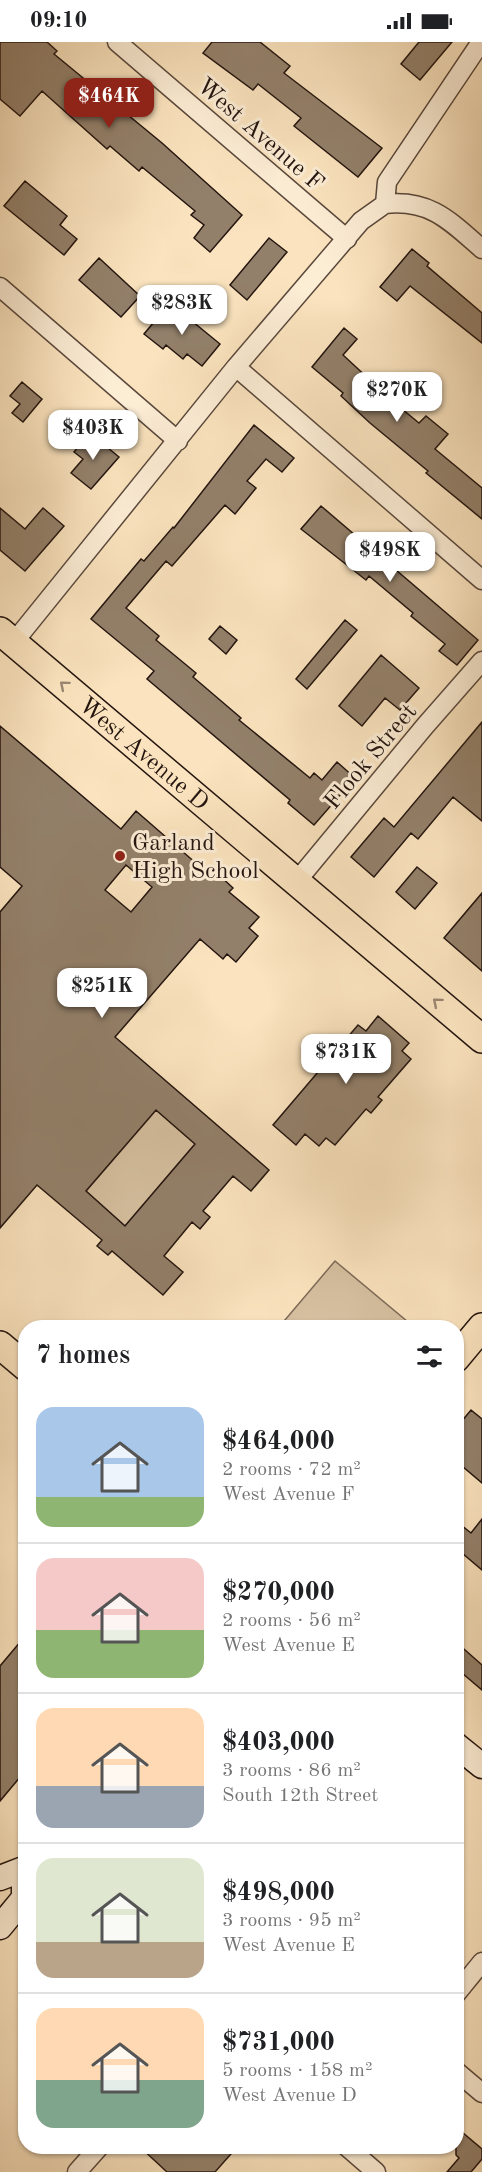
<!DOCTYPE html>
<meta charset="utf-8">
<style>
body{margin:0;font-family:"Old Standard TT",serif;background:#f6f6f6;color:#202124;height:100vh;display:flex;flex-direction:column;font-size:22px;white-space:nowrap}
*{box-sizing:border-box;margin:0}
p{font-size:20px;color:#757577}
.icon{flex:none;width:33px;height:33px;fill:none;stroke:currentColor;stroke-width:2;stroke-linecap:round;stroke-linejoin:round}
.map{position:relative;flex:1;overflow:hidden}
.side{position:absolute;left:18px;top:1278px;width:446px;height:834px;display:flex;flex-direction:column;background:#fff;border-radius:24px;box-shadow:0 2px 4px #0004}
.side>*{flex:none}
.price{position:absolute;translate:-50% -51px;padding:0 14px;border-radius:12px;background:#fff;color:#222;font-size:20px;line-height:39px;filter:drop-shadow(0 2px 3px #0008)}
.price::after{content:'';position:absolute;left:50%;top:36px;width:18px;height:14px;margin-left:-9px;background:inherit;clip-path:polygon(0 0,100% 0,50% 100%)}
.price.on{background:#8f2418;color:#fff}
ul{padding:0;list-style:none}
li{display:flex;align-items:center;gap:18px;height:150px;padding:0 18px}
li+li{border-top:2px solid #e0e0e0}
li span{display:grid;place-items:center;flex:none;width:168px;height:120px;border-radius:18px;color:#555}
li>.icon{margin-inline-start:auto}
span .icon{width:72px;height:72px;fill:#fffc;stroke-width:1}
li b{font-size:26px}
h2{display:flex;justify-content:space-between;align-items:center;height:72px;padding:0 18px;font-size:26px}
.status{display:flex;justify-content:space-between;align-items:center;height:42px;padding:0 30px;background:#fff;direction:ltr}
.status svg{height:16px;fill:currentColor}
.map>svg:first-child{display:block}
.green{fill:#d6c0a0;stroke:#7d6a58;stroke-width:1.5}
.building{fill:#93806a;stroke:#241510;stroke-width:1.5;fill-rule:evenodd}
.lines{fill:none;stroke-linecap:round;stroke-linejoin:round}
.street-casing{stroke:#5a483c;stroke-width:21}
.secondary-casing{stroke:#241510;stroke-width:27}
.primary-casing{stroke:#241510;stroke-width:30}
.street{stroke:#fcedd5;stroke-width:18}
.secondary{stroke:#fcedd5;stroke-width:24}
.primary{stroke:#fae3be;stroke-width:27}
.oneway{stroke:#9a8670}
.poi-dot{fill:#8f2418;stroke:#fcedd5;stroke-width:2}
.labels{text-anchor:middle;stroke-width:6;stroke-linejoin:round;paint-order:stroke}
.street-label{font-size:24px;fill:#241510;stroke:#fcedd5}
.poi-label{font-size:24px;fill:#241510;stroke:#fcedd5;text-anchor:start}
</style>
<div class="status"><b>09:10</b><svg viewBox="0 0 49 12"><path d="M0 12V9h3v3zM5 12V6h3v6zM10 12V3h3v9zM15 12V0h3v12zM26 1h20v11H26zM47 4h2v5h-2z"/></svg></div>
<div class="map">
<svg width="482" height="2130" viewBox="0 0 482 2130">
<rect width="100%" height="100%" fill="#fae3be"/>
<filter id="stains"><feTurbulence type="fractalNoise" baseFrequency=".00333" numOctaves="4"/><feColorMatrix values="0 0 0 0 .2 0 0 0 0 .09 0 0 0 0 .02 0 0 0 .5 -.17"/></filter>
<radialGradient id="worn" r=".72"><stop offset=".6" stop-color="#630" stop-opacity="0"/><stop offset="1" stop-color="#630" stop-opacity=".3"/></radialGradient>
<!-- green -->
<path class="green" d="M 156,1068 L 195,1102 L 125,1184 L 86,1149 Z
M 335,1219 L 414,1285 L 279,1285 Z"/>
<!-- building -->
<path class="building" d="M 0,0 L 47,0 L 57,9 L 54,12 L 162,101 L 242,173 L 210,210 L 194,196 L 204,183 L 191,173 L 195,169 L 142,125 L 139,129 L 110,104 L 107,107 L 42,49 L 20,74 L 0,57 Z
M 212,0 L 260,0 L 290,24 L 284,31 L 382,106 L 358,135 L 294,84 L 301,76 L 258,42 L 253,48 L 203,11 Z
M 419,0 L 452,0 L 420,38 L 401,22 Z
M 25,139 L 67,174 L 60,183 L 77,197 L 64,213 L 4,164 Z
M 269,196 L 287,210 L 247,258 L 230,243 Z
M 412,207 L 429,221 L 427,224 L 482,271 L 482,301 L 410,244 L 397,259 L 380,245 Z
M 99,216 L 140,254 L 121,275 L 79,238 Z
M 170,261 L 220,302 L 202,324 L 187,312 L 183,317 L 166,303 L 163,307 L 144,292 Z
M 344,286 L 357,297 L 343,313 L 370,338 L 363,346 L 385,364 L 390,357 L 419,381 L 426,374 L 448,392 L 435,407 L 482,446 L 482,477 L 426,431 L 428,429 L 370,381 L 341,354 L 343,351 L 312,325 Z
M 22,340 L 42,357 L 23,380 L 12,371 L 20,362 L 10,354 Z
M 254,383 L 294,416 L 282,430 L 266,417 L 247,439 L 256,446 L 235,472 L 225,463 L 172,524 L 166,519 L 126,566 L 159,594 L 156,598 L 196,631 L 193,635 L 241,676 L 239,678 L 310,736 L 314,731 L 322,738 L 337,720 L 355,736 L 314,783 L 288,761 L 290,758 L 147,637 L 154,629 L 91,577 L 141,517 L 144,519 L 173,485 L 174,486 Z
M 90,391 L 119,415 L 91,447 L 71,431 L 83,417 L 74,410 Z
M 321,464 L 478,598 L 457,623 L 439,609 L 445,602 L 411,574 L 413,571 L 369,534 L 366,538 L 301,487 Z
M 0,466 L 25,487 L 43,466 L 64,484 L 25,529 L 0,508 Z
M 345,578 L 357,588 L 307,647 L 296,637 Z
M 220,584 L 237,598 L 226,612 L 209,597 Z
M 381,613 L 419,646 L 400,668 L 385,656 L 362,684 L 339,664 Z
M 482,680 L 482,779 L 453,755 L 418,797 L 411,791 L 374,835 L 351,815 L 384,776 L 394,785 Z
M 0,684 L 121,787 L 136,769 L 213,836 L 217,831 L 233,846 L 229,850 L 259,875 L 249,886 L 258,894 L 236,920 L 227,912 L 223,917 L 200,897 L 115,995 L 269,1128 L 251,1149 L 233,1134 L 203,1169 L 210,1175 L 200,1187 L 192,1180 L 164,1214 L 183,1230 L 163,1253 L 112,1209 L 108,1213 L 97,1204 L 102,1198 L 37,1143 L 0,1186 L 0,870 L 22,844 L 0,825 ZM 126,823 L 152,845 L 131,870 L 105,848 ZM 156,1068 L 195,1102 L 125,1184 L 86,1149 Z
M 417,825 L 437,841 L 415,867 L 396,850 Z
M 482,851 L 482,929 L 444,896 Z
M 378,974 L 409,1001 L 402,1009 L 411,1017 L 378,1055 L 382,1058 L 371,1071 L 366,1067 L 335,1103 L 326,1096 L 319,1104 L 305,1092 L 296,1103 L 273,1083 L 358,983 L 366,989 Z
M 471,1368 L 482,1377 L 482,1441 L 456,1419 L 456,1386 Z
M 482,1477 L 482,1528 L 456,1506 L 456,1479 L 471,1491 Z
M 26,1593 L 26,1728 L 0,1759 L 0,1624 Z
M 456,1600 L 482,1623 L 482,1648 L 456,1626 Z
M 456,2085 L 482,2107 L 482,2117 L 471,2130 L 447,2130 L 459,2116 L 456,2113 Z
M 139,2104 L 238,2104 L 215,2130 L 167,2130 Z"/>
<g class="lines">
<defs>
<path id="street" d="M 117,0 L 347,197
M 385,162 C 430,157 450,179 482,207
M 0,245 L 178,399
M 236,325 L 482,538
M 14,600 L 236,325 L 361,179 L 385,162 L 387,140 L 481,0
M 296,840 L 425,684 L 482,619
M 456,1952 L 482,1920
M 456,2029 L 482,2051
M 346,2104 L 376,2130
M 77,2130 L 100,2104"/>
<path id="secondary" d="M 456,1703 L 482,1724
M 0,1836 L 26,1826
M 0,1885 L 24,1856 L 24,1827"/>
<g id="primary">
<path id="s1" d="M 0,589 L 482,997"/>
<path d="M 0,1303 L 26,1325"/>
<path d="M 456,1316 L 482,1285"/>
</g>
</defs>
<!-- street casing -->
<use href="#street" class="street-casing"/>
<!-- secondary casing -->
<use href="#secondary" class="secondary-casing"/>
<!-- primary casing -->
<use href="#primary" class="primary-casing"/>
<!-- street -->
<use href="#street" class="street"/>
<!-- secondary -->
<use href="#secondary" class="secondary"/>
<!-- primary -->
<use href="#primary" class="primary"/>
</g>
<!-- one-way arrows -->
<defs><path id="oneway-chevron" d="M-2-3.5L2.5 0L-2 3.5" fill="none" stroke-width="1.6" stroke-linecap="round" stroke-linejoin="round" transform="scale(1.5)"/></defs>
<g class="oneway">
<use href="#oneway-chevron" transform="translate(64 643) rotate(-140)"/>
<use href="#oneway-chevron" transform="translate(437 960) rotate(-140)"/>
</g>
<!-- markers -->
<circle class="poi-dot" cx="120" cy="814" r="6"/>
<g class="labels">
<!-- street labels -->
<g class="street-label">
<text transform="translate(261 92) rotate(41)" y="8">West Avenue F</text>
<text dy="8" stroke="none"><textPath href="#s1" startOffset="189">West Avenue D</textPath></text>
<text transform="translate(370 714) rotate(-50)" y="8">Flook Street</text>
</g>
<!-- poi labels -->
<g class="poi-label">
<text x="132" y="808">Garland<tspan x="132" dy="28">High School</tspan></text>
</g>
</g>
<rect width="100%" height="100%" filter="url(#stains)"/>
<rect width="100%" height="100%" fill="url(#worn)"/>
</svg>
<b class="price on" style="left:109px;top:87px">$464K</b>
<b class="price" style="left:182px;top:294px">$283K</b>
<b class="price" style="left:397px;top:381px">$270K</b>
<b class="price" style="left:93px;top:419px">$403K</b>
<b class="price" style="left:390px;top:541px">$498K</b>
<b class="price" style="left:102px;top:977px">$251K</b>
<b class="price" style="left:346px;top:1043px">$731K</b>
<section class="side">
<h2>7 homes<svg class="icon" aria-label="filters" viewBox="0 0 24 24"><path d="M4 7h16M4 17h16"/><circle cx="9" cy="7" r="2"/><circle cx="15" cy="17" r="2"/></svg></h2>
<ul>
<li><span style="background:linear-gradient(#a9c7e8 75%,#8fb573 0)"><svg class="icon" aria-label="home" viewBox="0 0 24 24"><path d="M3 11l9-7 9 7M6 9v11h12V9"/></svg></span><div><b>$464,000</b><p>2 rooms · 72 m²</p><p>West Avenue F</p></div></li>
<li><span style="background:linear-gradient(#f6c9c9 60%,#8fb573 0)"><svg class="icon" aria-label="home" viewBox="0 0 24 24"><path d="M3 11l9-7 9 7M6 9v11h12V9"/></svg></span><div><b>$270,000</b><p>2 rooms · 56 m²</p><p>West Avenue E</p></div></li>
<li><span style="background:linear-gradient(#ffd9b3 65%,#9aa5b1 0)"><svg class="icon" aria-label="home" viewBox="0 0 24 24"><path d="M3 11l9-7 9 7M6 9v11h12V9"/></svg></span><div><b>$403,000</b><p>3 rooms · 86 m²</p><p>South 12th Street</p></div></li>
<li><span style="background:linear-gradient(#dfe7d0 70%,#b9a48a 0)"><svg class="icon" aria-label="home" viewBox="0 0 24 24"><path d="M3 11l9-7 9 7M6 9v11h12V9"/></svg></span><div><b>$498,000</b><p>3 rooms · 95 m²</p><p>West Avenue E</p></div></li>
<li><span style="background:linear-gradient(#ffd9b3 60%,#7fa58c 0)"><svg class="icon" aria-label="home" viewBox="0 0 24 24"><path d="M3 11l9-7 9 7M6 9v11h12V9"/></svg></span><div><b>$731,000</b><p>5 rooms · 158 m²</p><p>West Avenue D</p></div></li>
</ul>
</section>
</div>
